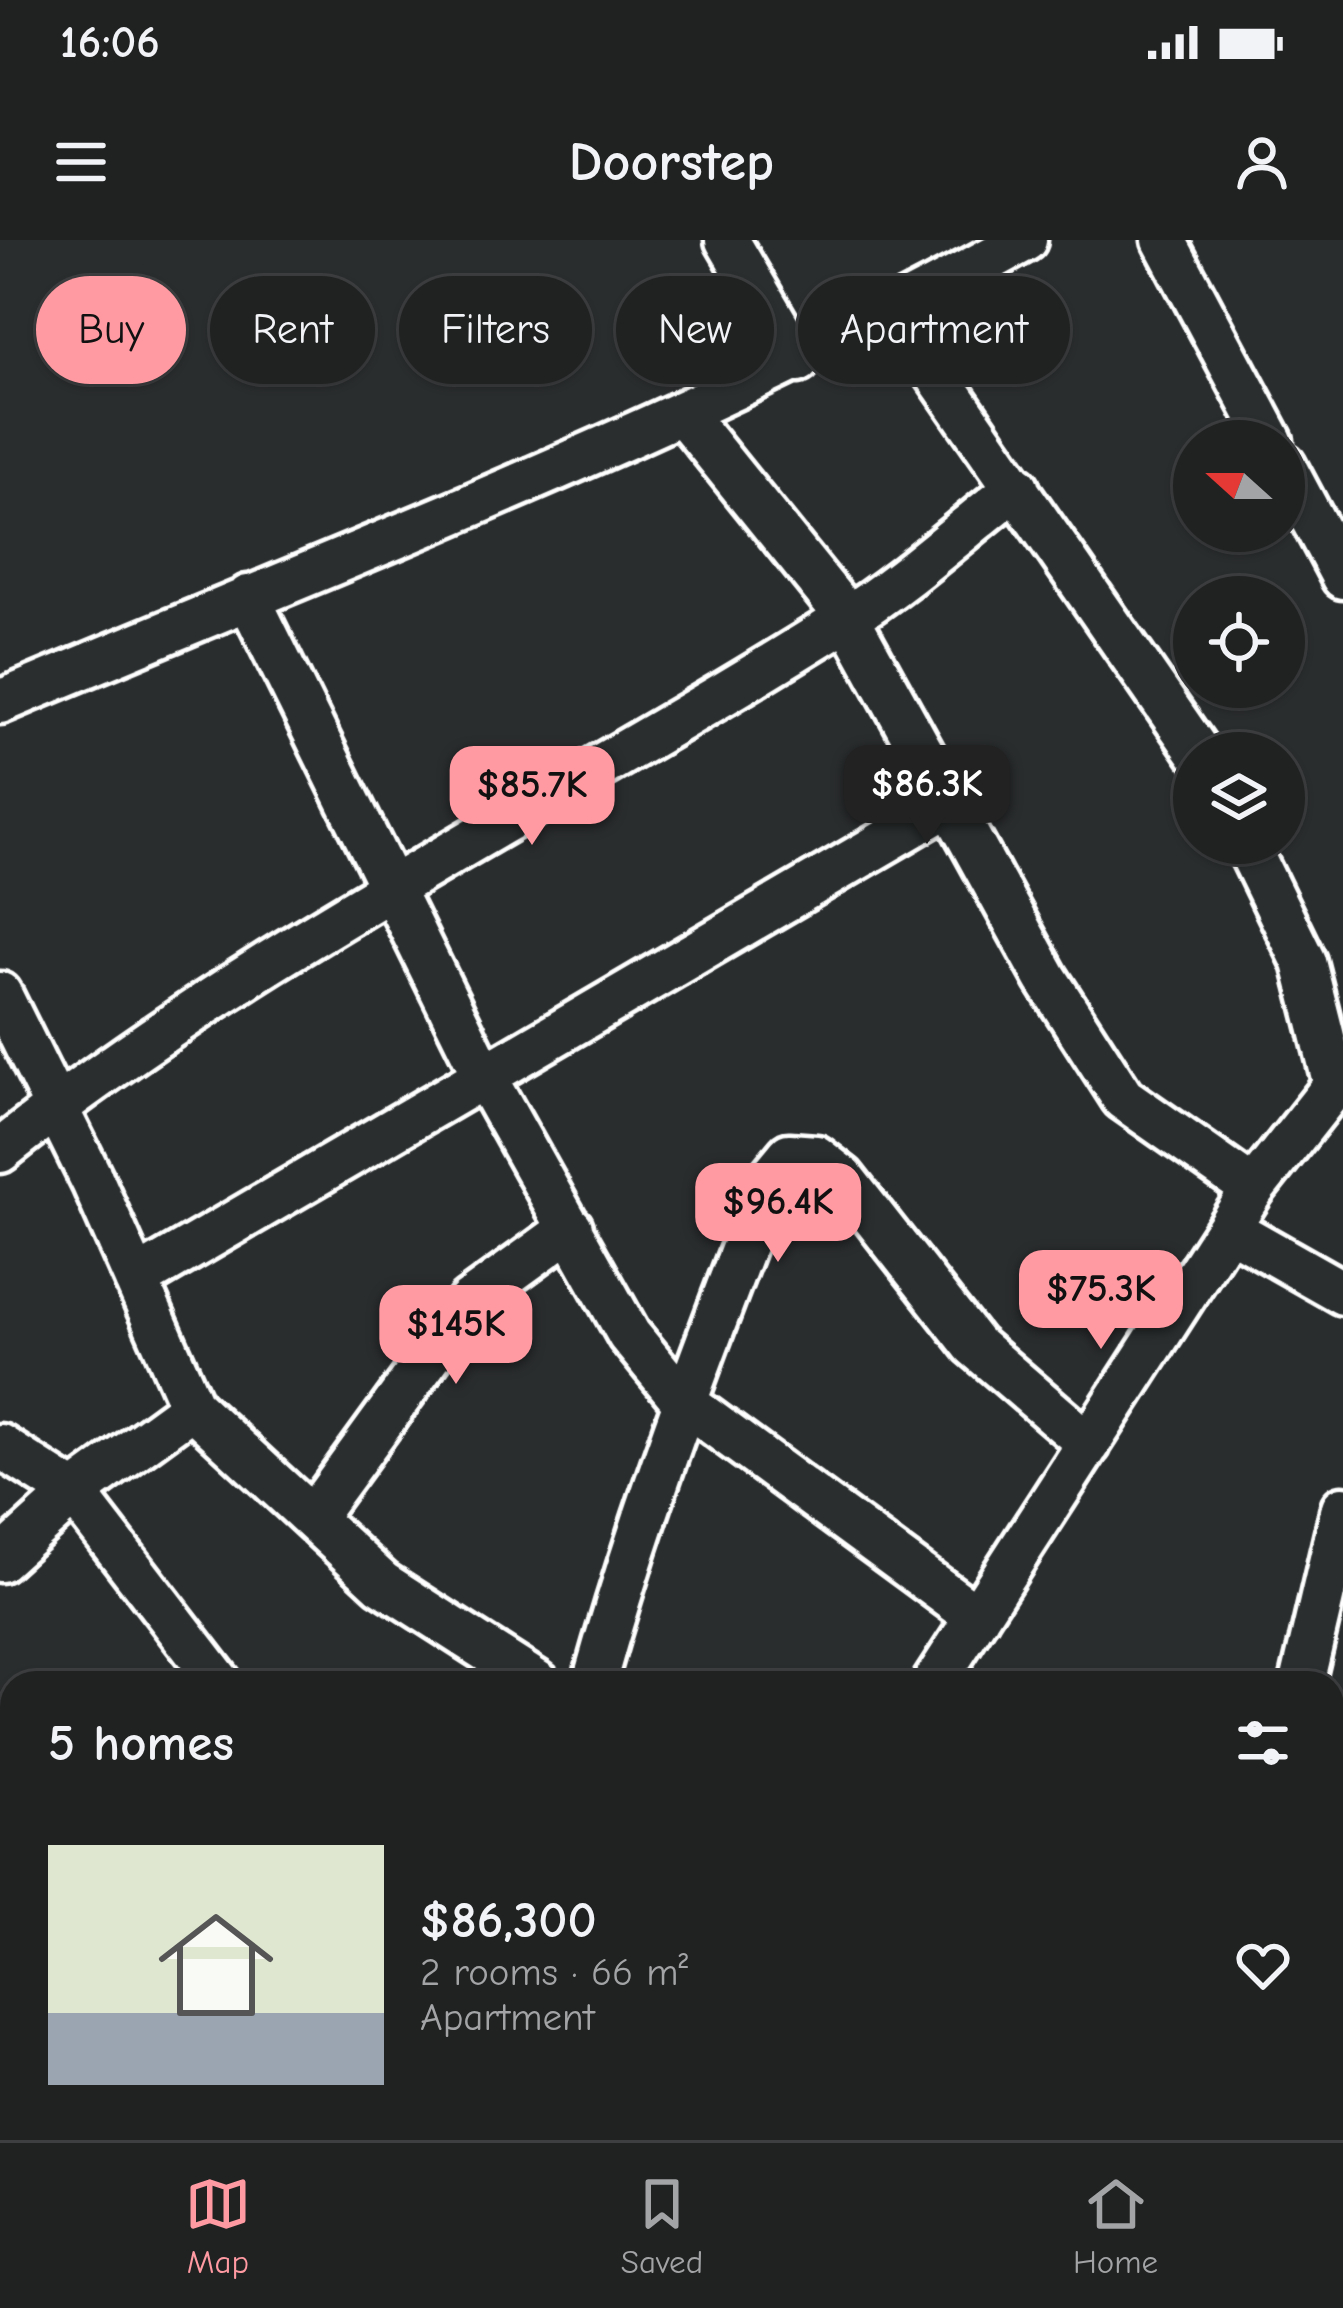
<!DOCTYPE html>
<meta charset="utf-8">
<style>
body{margin:0;font-family:"Comic Neue",sans-serif;background:#2d2f2f;color:#f1f3f6;height:100vh;display:flex;flex-direction:column;font-size:45px;white-space:nowrap}
*{box-sizing:border-box;margin:0}
p{font-size:39px;color:#a2a4a5}
.icon{flex:none;width:66px;height:66px;fill:none;stroke:currentColor;stroke-width:2;stroke-linecap:round;stroke-linejoin:round}
.map{position:relative;flex:1;overflow:hidden}
.drawer{position:absolute;left:0px;top:1431px;width:1344px;height:471px;display:flex;flex-direction:column;background:#202222;border-radius:36px 36px 0 0;box-shadow:0 3px 9px #0004,0 0 0 3px #3d3f40}
.drawer>*{flex:none}
.banner{position:absolute;left:36px;top:36px;width:1272px;height:108px;display:flex;gap:24px}
.needle{width:78px;rotate:291deg}
.fabs{position:absolute;left:1173px;top:180px;display:grid;gap:24px}
.fabs a{display:grid;place-items:center;width:132px;height:132px;border-radius:50%;background:#202222;box-shadow:0 3px 9px #0004,0 0 0 3px #3d3f40;font-size:60px}
.price{position:absolute;translate:-50% -102px;padding:0 27px;border-radius:24px;background:#ff9aa2;color:#111;font-size:39px;line-height:78px;filter:drop-shadow(0 3px 6px #0008)}
.price::after{content:'';position:absolute;left:50%;top:72px;width:36px;height:27px;margin-left:-18px;background:inherit;clip-path:polygon(0 0,100% 0,50% 100%)}
.price.on{background:#222;color:#fff}
ul{padding:0;list-style:none}
li{display:flex;align-items:center;gap:36px;height:300px;padding:0 48px}
li+li{border-top:3px solid #3d3f40}
li span{display:grid;place-items:center;flex:none;width:336px;height:240px;border-radius:0px;color:#555}
li>.icon{margin-inline-start:auto}
span .icon{width:144px;height:144px;fill:#fffc;stroke-width:1}
li b{font-size:51px}
h2{display:flex;justify-content:space-between;align-items:center;height:144px;padding:0 48px;font-size:51px}
.pill{padding:0 42px;border-radius:54px;background:#202222;box-shadow:0 3px 9px #0004,0 0 0 3px #3d3f40;font-size:42px;line-height:108px}
.pill.on{background:#ff9aa2;color:#111}
.status{display:flex;justify-content:space-between;align-items:center;height:84px;padding:0 60px;background:#202222;direction:ltr}
.status svg{height:33px;fill:currentColor}
header{display:flex;justify-content:space-between;align-items:center;height:156px;padding:0 48px;background:#202222;font-size:54px;font-weight:600}
.dock{display:flex;justify-content:space-around;align-items:center;height:168px;border-top:3px solid #3d3f40;background:#202222;font-size:33px;color:#a2a4a5}
.dock a{display:grid;justify-items:center;gap:6px}
.dock .on{color:#ff9aa2}
.map>svg:first-child{display:block}
.lines{fill:none;stroke-linecap:round;stroke-linejoin:round}
.minor-casing{stroke:#fff;stroke-width:51}
.minor{stroke:#2a2d2e;stroke-width:42}
</style>
<div class="status"><b>16:06</b><svg viewBox="0 0 49 12"><path d="M0 12V9h3v3zM5 12V6h3v6zM10 12V3h3v9zM15 12V0h3v12zM26 1h20v11H26zM47 4h2v5h-2z"/></svg></div>
<header><svg class="icon" aria-label="menu" viewBox="0 0 24 24"><path d="M4 6h16M4 12h16M4 18h16"/></svg>Doorstep<svg class="icon" aria-label="person" viewBox="0 0 24 24"><circle cx="12" cy="8" r="4"/><path d="M4 21q1-7 8-7t8 7"/></svg></header>
<div class="map">
<svg width="1343" height="1900" viewBox="0 0 1343 1900">
<rect width="100%" height="100%" fill="#2a2d2e"/>
<filter id="ink" filterUnits="userSpaceOnUse"><feTurbulence type="fractalNoise" baseFrequency=".00833" numOctaves="2"/><feDisplacementMap in="SourceGraphic" scale="24" xChannelSelector="R" yChannelSelector="G"/><feConvolveMatrix kernelMatrix="1 2 1 2 8 2 1 2 1" color-interpolation-filters="sRGB"/></filter>
<g filter="url(#ink)">
<g class="lines">
<defs>
<path id="minor" d="M 727,0 L 798,121
M 1164,0 L 1271,201
M 894,73 L 1199,513
M 685,176 L 848,378 L 1046,738 L 1123,858 L 1253,949
M 1284,226 L 1343,337
M 248,357 L 484,836 L 629,1095 L 684,1162 L 977,1377
M 0,462 C 345,316 697,183 1025,0
M 1246,603 L 1304,722 L 1335,845
M 0,754 L 94,944 L 192,1167 L 382,1343 L 538,1443
M 0,911 C 260,704 564,557 844,380 C 905,342 960,291 1017,247
M 1228,988 L 1343,1053
M 136,1040 L 948,565
M 0,1206 L 74,1253 L 220,1443
M 312,1278 L 469,1062 L 571,988
M 0,1320 L 74,1253 L 192,1167
M 594,1443 C 642,1271 705,1105 770,938 L 789,915 L 816,917 L 843,938 L 974,1105 L 1089,1204
M 934,1443 L 1253,949 L 1343,835
M 1302,1443 L 1343,1268
M 1332,1611 L 1343,1613
M 0,1676 L 12,1667
M 1332,1800 L 1343,1806
M 0,1871 L 12,1863
M 502,1890 L 508,1900
M 659,1890 L 679,1900
M 297,1900 L 312,1890
M 920,1900 L 926,1890
M 1183,1900 L 1187,1890"/>
</defs>
<!-- minor casing -->
<use href="#minor" class="minor-casing"/>
<!-- minor -->
<use href="#minor" class="minor"/>
</g>
</g>
</svg>
<div class="fabs">
<a><svg class="needle" viewBox="-14 -14 28 28"><path d="M0-13l5 13h-10z" fill="#e53935"/><path d="M0 13l5-13h-10z" fill="#a2a4a5"/></svg></a>
<a><svg class="icon" aria-label="locate" viewBox="0 0 24 24"><circle cx="12" cy="12" r="6"/><path d="M12 2v4M12 18v4M2 12h4M18 12h4"/></svg></a>
<a><svg class="icon" aria-label="layers" viewBox="0 0 24 24"><path d="M12 4l9 5-9 5-9-5zM3 14l9 5 9-5"/></svg></a>
</div>
<b class="price on" style="left:927px;top:607px">$86.3K</b>
<b class="price" style="left:532px;top:608px">$85.7K</b>
<b class="price" style="left:778px;top:1025px">$96.4K</b>
<b class="price" style="left:1101px;top:1112px">$75.3K</b>
<b class="price" style="left:456px;top:1147px">$145K</b>
<div class="banner">
<a class="pill on">Buy</a>
<a class="pill">Rent</a>
<a class="pill">Filters</a>
<a class="pill">New</a>
<a class="pill">Apartment</a>
</div>
<section class="drawer">
<h2>5 homes<svg class="icon" aria-label="filters" viewBox="0 0 24 24"><path d="M4 7h16M4 17h16"/><circle cx="9" cy="7" r="2"/><circle cx="15" cy="17" r="2"/></svg></h2>
<ul>
<li><span style="background:linear-gradient(#dfe7d0 70%,#9aa5b1 0)"><svg class="icon" aria-label="home" viewBox="0 0 24 24"><path d="M3 11l9-7 9 7M6 9v11h12V9"/></svg></span><div><b>$86,300</b><p>2 rooms · 66 m²</p><p>Apartment</p></div><svg class="icon" aria-label="heart" viewBox="0 0 24 24"><path d="M12 20l-8-8c-3-5 5-10 8-4 3-6 11-1 8 4z"/></svg></li>
</ul>
</section>
</div>
<nav class="dock">
<a class="on"><svg class="icon" aria-label="map" viewBox="0 0 24 24"><path d="M3 6l6-2 6 2 6-2v14l-6 2-6-2-6 2zM9 4v14M15 6v14"/></svg>Map</a>
<a><svg class="icon" aria-label="saved" viewBox="0 0 24 24"><path d="M7 4h10v16l-5-4-5 4z"/></svg>Saved</a>
<a><svg class="icon" aria-label="home" viewBox="0 0 24 24"><path d="M3 11l9-7 9 7M6 9v11h12V9"/></svg>Home</a>
</nav>
